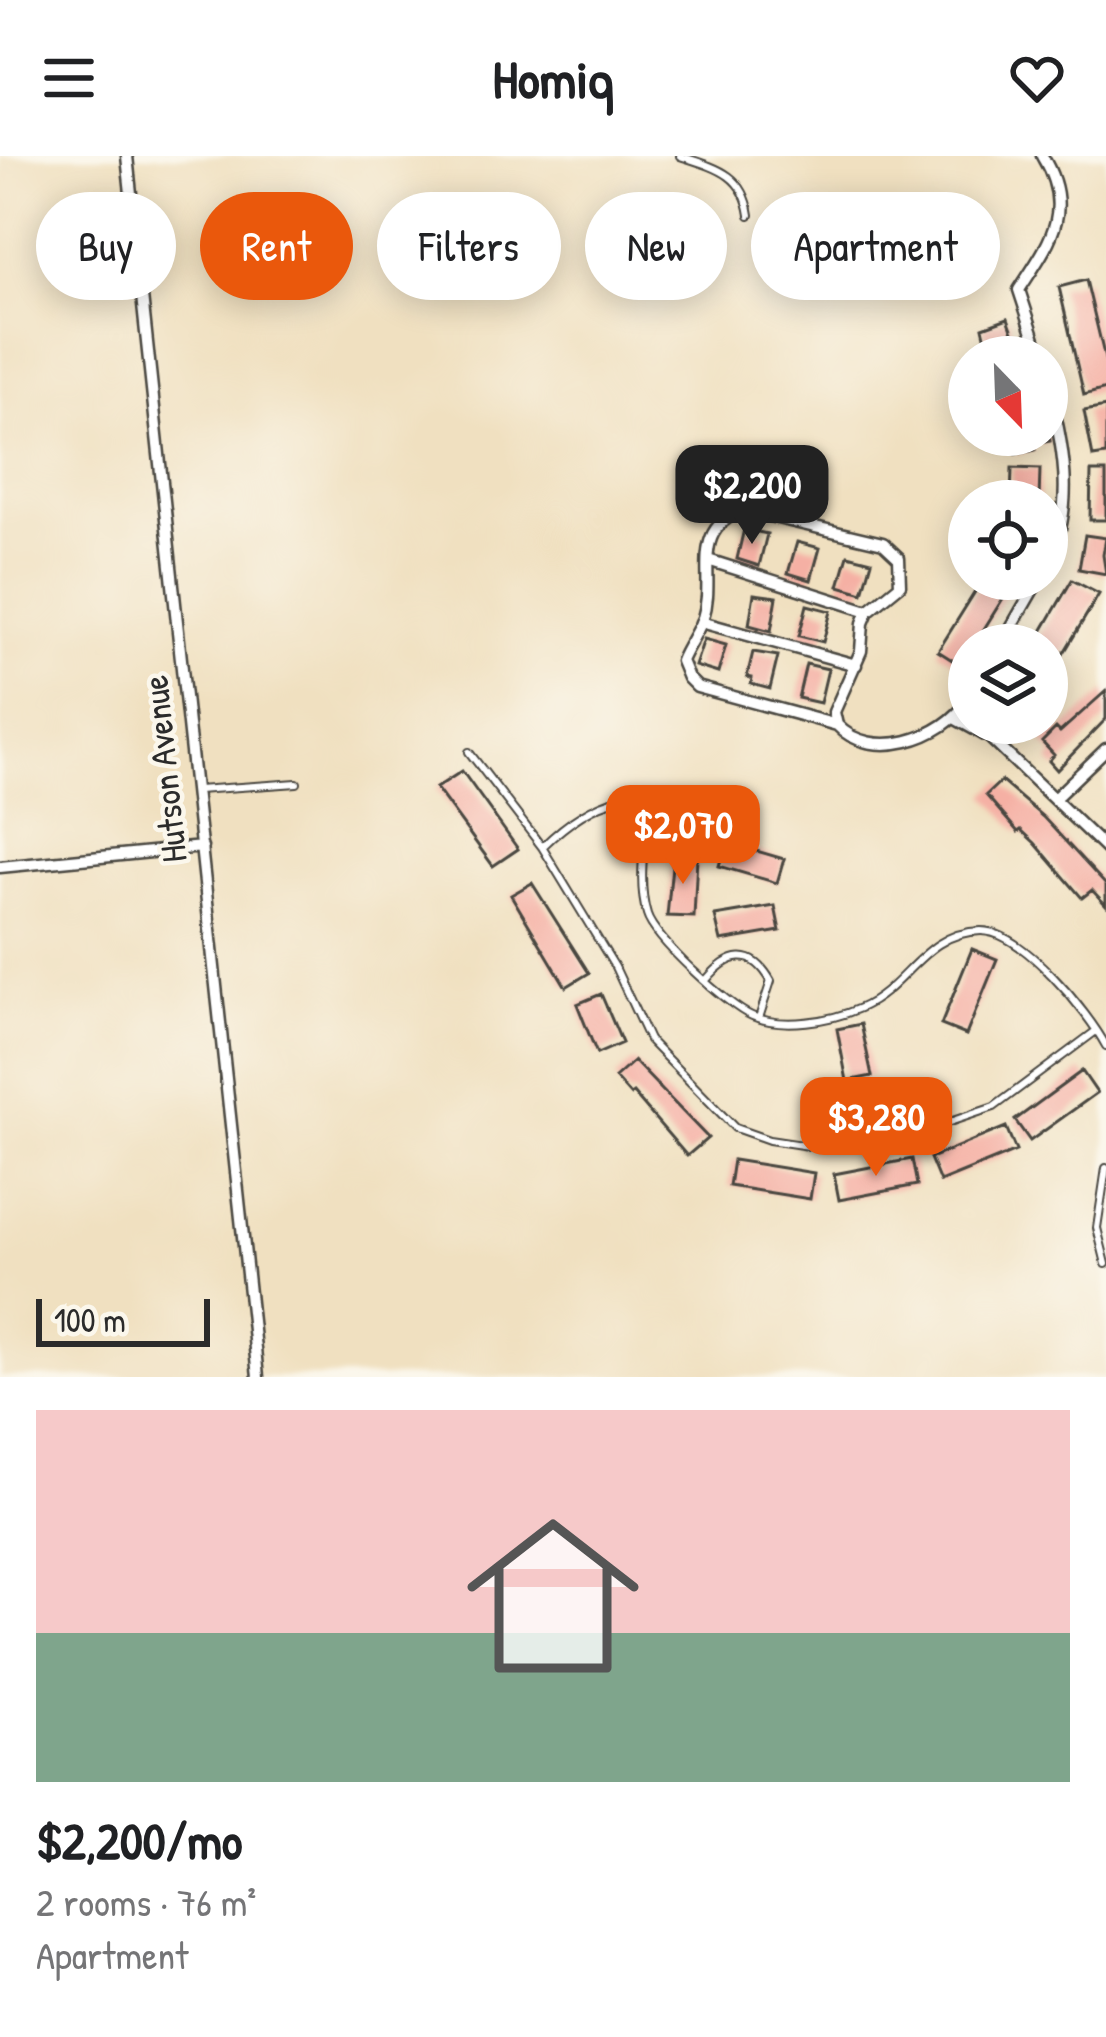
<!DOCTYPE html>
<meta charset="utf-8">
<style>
body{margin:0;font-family:"Patrick Hand",sans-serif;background:#f2f2f2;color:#202124;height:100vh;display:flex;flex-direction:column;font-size:45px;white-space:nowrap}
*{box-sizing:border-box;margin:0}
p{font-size:39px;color:#757577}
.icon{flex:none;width:66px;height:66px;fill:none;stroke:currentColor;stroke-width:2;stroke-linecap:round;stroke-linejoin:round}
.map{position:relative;height:1221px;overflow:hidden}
.details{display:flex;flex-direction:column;background:#fff;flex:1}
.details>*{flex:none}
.hud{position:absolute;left:36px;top:36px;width:1035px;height:108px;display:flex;gap:24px}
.needle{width:78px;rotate:157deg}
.controls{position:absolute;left:948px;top:180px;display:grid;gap:24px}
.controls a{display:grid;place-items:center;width:120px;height:120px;border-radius:50%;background:#fff;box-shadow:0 6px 30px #0003;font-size:60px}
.scale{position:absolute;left:36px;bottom:30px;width:174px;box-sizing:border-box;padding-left:12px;border:6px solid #2b2b2b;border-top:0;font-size:33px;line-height:42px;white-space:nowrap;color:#2b2b2b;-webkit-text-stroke:9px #fbf7ec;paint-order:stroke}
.price{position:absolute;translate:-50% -102px;padding:0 27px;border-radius:24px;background:#ea580c;color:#fff;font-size:39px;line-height:78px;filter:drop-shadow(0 3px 6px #0008)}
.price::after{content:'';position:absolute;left:50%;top:72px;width:36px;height:27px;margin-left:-18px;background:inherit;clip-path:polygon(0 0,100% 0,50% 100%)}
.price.active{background:#222;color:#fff}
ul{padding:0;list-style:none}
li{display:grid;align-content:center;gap:24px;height:636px;padding:0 36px}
li span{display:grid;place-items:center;height:372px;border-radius:0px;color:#555}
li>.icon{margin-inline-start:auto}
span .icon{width:216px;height:216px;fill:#fffc;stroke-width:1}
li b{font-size:51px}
.chip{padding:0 42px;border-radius:54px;background:#fff;box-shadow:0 6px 30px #0003;font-size:42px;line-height:108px}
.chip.active{background:#ea580c;color:#fff}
header{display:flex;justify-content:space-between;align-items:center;height:156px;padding:0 36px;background:#fff;font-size:54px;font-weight:800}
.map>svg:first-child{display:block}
.building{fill:#f5b0a4}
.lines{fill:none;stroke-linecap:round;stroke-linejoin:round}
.lane-casing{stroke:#494641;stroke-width:10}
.street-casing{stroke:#494641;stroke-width:15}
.lane{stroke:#fff;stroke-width:6}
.street{stroke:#fff;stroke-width:10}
.labels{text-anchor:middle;stroke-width:9;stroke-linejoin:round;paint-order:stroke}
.street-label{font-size:36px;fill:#2b2b2b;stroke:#fbf7ec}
</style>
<header><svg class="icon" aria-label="menu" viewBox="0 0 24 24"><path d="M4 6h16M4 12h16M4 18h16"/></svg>Homiq<svg class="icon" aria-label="heart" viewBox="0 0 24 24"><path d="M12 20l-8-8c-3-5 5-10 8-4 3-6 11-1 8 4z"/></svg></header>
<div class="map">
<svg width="1106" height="1221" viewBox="0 0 1106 1221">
<rect width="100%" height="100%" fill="#fbf7ec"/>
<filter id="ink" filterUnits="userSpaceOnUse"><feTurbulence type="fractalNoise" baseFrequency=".00833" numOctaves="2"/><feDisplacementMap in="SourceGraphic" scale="24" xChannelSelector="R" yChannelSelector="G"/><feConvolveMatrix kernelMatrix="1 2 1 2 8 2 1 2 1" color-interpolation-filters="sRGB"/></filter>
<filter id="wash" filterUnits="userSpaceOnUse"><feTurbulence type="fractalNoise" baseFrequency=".004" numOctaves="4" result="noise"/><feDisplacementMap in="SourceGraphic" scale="48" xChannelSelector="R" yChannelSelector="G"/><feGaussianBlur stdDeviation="2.7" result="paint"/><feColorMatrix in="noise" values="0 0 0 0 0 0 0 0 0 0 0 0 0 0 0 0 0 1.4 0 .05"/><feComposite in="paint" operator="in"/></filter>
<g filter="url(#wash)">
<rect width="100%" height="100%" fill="#f0e0c0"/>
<g id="blocks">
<!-- building -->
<path class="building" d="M 1086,124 L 1106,207 L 1106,233 L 1084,239 L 1059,131 Z
M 1008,162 L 1022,201 L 990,201 L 983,171 Z
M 1106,251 L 1106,299 L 1093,301 L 1084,255 Z
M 1009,279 L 1049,279 L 1050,285 L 1034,288 L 1035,294 L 1016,298 Z
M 1012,312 L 1040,313 L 1039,345 L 1011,345 Z
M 1091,316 L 1106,316 L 1106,364 L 1090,364 Z
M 744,373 L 767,378 L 759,410 L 737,403 Z
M 1085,379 L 1106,382 L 1103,399 L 1106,418 L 1079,413 Z
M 797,386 L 820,392 L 811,424 L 788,417 Z
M 848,399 L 872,405 L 863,437 L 839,430 Z
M 983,423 L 1015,423 L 974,489 L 969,489 L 960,509 L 938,495 Z
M 1072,424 L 1099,438 L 1047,525 L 1047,489 L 1034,489 Z
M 754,438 L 777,441 L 771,475 L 749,469 Z
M 807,449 L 831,455 L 823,486 L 799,480 Z
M 704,483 L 726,489 L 718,517 L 695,510 Z
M 753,496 L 778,500 L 770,533 L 751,528 L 752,522 L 747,521 Z
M 806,508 L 828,513 L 820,547 L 798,542 Z
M 1106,535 L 1106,563 L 1057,614 L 1049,605 L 1054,599 L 1042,586 L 1056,572 L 1060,576 Z
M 462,615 L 518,693 L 493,710 L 436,632 Z
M 1001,625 L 1043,661 L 1106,729 L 1106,749 L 1092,734 L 1082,742 L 1035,687 L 1021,674 L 1018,676 L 986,639 Z
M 726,686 L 784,703 L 777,727 L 719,710 Z
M 673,700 L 697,701 L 694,761 L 667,760 Z
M 532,727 L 589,817 L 566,831 L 511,739 Z
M 775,750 L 780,775 L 721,785 L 715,760 Z
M 972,793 L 997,803 L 966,879 L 941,869 Z
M 601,838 L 622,887 L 597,898 L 577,848 Z
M 861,868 L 872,920 L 847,925 L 837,873 Z
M 634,905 L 708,982 L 687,1000 L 633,937 L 630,939 L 615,922 Z
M 1082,915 L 1097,937 L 1030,985 L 1015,964 Z
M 1006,971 L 1016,995 L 940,1026 L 930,1002 Z
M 912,1003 L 917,1029 L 839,1044 L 834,1018 Z
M 733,1004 L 814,1017 L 810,1043 L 729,1030 Z"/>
</g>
</g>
<g filter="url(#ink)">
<use href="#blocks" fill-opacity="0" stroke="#494641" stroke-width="3"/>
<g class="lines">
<defs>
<path id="lane" d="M 680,0 C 717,12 744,18 750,59
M 469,596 L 542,691 L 615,811 L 649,884 L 735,972 L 769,984 L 822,992 L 914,978 L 994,951 L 1096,875
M 197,634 L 297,627
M 648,639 C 647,676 636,724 647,759 C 654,783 728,850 752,860 C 782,873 831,865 860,852 C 907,832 923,776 981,775 C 1022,775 1088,856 1106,890
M 542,691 C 596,638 641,627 709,658
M 707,823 C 729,797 752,791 771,825 L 759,862
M 1106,1012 L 1097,1072 L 1106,1108"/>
<path id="street" d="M 127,0 L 258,1221
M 1041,201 L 1019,134 C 1049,87 1076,55 1042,0
M 1047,225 C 1062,286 1078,349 1047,407
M 708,404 L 868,455
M 701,466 L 856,509
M 1001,489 L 1039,423
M 954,562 L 990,582 L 1106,693
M 837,569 L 834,556 L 861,495 L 863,467 L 868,455 L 900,429 L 899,402 L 883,387 L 743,354 C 688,375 717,419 703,462 C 698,476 687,490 681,505 L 688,522 L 697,531 L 837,569 C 871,606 944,584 969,543
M 1056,641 L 1106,593
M 0,711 L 202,691"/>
</defs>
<!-- lane casing -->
<use href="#lane" class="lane-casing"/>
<!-- street casing -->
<use href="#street" class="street-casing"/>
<!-- lane -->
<use href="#lane" class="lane"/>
<!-- street -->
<use href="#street" class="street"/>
</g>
</g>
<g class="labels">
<!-- street labels -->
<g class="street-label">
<text transform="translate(164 613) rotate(-96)" y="13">Hutson Avenue</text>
</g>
</g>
</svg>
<div class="controls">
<a><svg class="needle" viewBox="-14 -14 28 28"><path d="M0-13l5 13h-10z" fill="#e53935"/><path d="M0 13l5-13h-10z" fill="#757577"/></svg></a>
<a><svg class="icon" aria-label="locate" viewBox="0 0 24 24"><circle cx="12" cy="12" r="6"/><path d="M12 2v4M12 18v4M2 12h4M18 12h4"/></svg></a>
<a><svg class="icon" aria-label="layers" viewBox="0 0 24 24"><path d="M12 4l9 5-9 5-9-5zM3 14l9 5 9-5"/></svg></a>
</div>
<div class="scale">100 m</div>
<b class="price active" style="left:752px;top:391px">$2,200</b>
<b class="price" style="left:683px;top:731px">$2,070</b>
<b class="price" style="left:876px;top:1023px">$3,280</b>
<div class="hud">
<a class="chip">Buy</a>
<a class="chip active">Rent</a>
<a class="chip">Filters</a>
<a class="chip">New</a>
<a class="chip">Apartment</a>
</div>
</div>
<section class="details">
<ul>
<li><span style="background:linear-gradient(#f6c9c9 60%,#7fa58c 0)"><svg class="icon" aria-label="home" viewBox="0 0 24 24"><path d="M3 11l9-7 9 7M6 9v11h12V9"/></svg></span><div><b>$2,200/mo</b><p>2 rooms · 76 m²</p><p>Apartment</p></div></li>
</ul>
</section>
